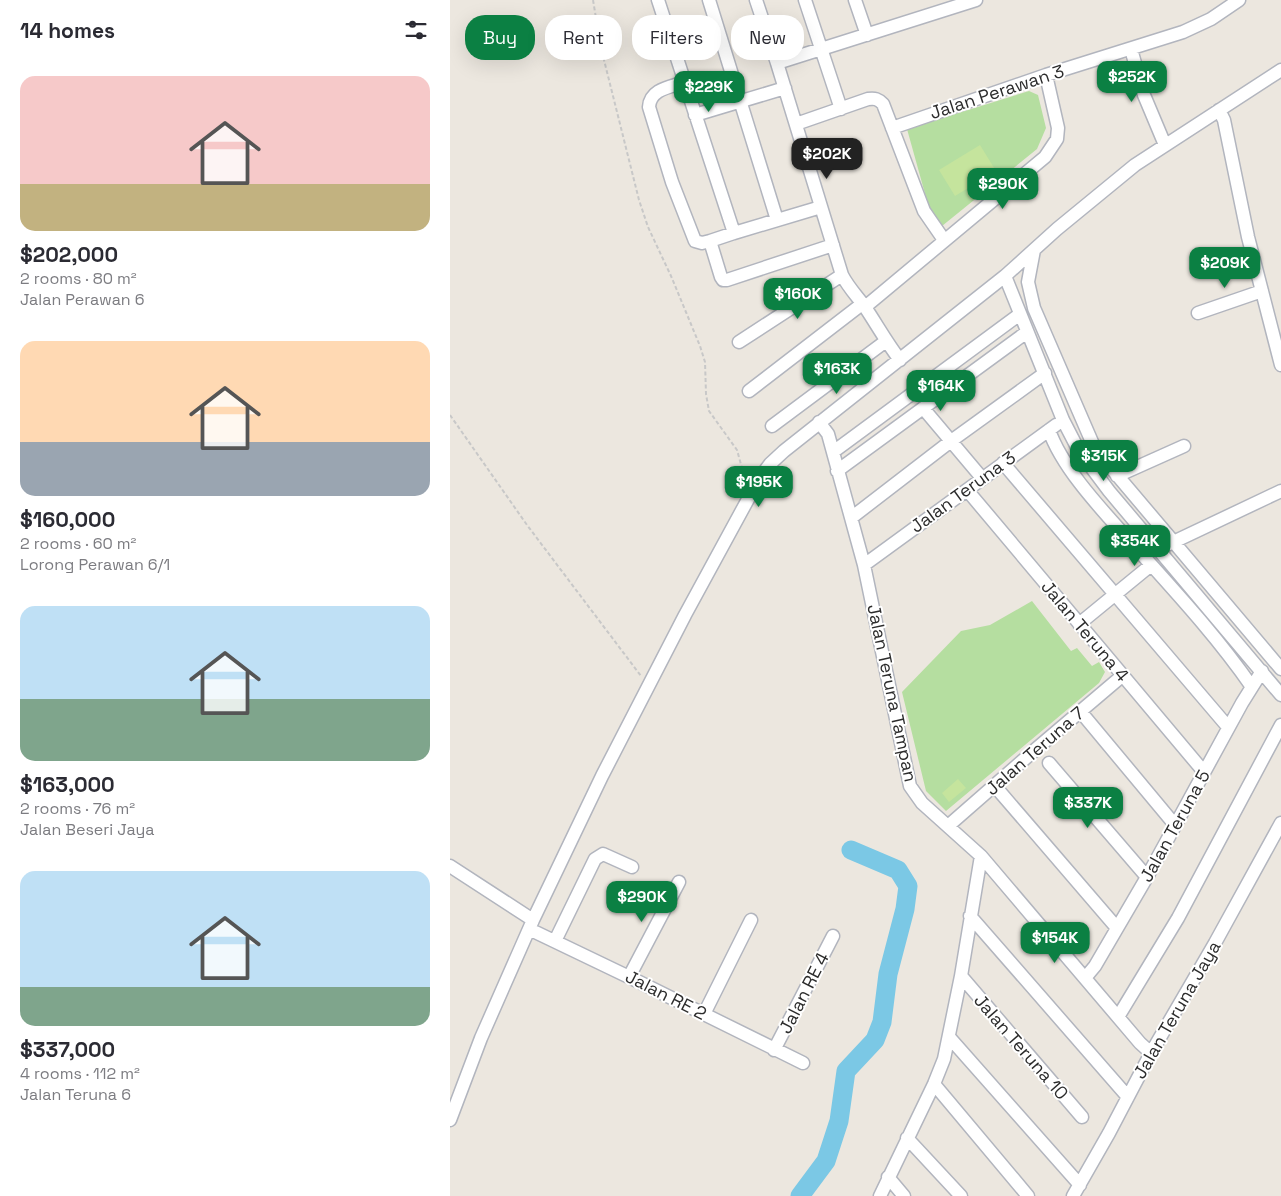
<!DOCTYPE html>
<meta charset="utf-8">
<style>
body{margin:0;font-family:"Space Grotesk",sans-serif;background:#f7f7f7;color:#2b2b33;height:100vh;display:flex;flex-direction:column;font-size:19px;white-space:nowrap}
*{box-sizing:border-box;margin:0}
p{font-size:16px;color:#7c7c81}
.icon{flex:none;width:28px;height:28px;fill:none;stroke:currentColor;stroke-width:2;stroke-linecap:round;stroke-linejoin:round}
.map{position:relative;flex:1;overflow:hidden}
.panel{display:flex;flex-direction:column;background:#fff;width:450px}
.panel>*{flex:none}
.top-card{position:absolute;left:15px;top:15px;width:475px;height:45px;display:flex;gap:10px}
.price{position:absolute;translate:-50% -42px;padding:0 11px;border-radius:10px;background:#0b8043;color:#fff;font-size:16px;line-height:32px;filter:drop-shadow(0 1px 2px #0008)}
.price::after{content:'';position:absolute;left:50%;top:30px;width:15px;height:11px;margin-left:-8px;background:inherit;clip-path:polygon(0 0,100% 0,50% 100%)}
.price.active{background:#222;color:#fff}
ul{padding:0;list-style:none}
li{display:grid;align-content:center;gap:10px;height:265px;padding:0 20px}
li span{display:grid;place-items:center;height:155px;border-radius:15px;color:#555}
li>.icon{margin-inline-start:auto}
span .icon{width:90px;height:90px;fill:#fffc;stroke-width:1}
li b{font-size:21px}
h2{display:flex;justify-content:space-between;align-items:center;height:60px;padding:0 20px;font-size:21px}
.chip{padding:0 18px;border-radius:20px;background:#fff;box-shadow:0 5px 20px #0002;font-size:18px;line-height:45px}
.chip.active{background:#0b8043;color:#fff}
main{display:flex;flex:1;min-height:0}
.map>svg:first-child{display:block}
.green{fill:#b5dea0}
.pitch{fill:#c5e49d}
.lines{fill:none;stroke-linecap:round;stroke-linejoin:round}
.river{stroke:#7bc8e5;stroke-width:19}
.minor-casing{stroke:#b2b5be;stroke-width:15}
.path{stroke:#c8c8c8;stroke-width:2;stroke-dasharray:4 2.5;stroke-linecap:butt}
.minor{stroke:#fff;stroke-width:12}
.labels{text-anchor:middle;stroke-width:4;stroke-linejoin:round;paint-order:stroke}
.street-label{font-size:18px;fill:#2c2c2c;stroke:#fff}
</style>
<main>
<section class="panel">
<h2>14 homes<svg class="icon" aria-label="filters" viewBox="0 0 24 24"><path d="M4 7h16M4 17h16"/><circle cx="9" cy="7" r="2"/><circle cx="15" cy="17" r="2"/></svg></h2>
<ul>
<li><span style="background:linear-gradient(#f6c9c9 70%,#c2b280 0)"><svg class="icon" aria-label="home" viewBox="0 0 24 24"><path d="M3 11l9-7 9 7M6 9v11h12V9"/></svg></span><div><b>$202,000</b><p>2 rooms · 80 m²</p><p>Jalan Perawan 6</p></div></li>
<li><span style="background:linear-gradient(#ffd9b3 65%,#9aa5b1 0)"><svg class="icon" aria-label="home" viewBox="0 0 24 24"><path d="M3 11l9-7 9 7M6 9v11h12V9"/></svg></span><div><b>$160,000</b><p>2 rooms · 60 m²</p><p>Lorong Perawan 6/1</p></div></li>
<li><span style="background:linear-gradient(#bfe0f5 60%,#7fa58c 0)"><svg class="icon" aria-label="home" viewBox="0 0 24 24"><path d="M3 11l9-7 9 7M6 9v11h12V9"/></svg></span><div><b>$163,000</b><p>2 rooms · 76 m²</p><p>Jalan Beseri Jaya</p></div></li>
<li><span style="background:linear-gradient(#bfe0f5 75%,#7fa58c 0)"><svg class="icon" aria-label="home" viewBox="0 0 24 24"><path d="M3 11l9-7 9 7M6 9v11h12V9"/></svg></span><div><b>$337,000</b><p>4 rooms · 112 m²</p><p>Jalan Teruna 6</p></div></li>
</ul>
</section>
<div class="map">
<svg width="831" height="1196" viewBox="0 0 831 1196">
<rect width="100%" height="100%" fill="#ece7df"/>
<!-- green -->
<path class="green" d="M 579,91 L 588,95 L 596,128 L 587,149 L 492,226 L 479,208 L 457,129 Z
M 582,601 L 621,651 L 627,648 L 642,666 L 649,662 L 655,672 L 649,683 L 496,811 L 476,791 L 452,692 L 511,631 L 540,625 Z"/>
<!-- pitch -->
<path class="pitch" d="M 530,145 L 546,171 L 505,196 L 489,170 Z
M 508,779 L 516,788 L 499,802 L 492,793 Z"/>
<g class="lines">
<!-- river -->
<path class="river" d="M 350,1196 L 376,1161 L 389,1121 L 396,1071 L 425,1040 L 432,1022 L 438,974 L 455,909 L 458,886 L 448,870 L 401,850"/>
<defs>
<path id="minor" d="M 208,0 L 284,233
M 259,0 L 327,220
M 306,0 L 327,63 L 392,275 C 398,287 407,296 415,307 C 427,325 437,343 450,360
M 355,0 L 391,109
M 405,0 L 417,35
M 681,49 L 694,95 L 715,145
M 327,63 L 526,0
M 235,82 C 220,87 200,89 199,107 L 222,182 L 245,241 L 252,243 L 260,241 L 284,233 L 371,207
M 769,110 L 774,120 L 798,237 L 831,365
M 245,115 L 335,88
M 346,124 L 418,99 C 425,98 428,99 433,104 L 474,211 L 494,240
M 442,128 L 596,75 L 733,32 L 761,19 L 789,0
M 260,241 L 271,277 L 273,280 L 277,280 L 383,245
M 584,250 L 578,282 L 584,308 L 645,449 L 831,669
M 555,276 L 613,420 L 629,451 L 659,491 L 831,695
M 415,307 L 595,157 L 607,139 L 608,128 L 596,75
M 748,313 L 812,291
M 289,342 L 392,275
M 299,391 L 412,304
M 473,408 L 532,478
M 369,422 L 378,434 L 414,565 L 460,786 L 472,803 L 531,856 L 511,976 L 494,1059 L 484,1084 L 430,1196
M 322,426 L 436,341
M 599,430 C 612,468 652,510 679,540 C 722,588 766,635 802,687
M 383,452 L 570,314
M 553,463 L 778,727
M 387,471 L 577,332
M 667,476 L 734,446
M 517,490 L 754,772
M 401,518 L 501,441 L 595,373
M 717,545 L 831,491
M 414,565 L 606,425
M 629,624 L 701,565
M 630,711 L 725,825
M 599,763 L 697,877
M 544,785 L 667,928
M 498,826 L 586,749 L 672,676
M 531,856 L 690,1043 L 701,1053
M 0,866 L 83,920
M 520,916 L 678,1097
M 79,929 L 179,977 L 353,1063
M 105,941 L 145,859 L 153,854 L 182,867
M 511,976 L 632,1117
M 179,977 L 229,882
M 635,978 L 645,966 L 697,877 L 792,703 L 812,671
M 254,1014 L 301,920
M 668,1017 L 728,918 L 831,725
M 499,1037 L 630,1185
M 324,1050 L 383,936
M 484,1084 L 578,1196
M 0,1120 L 31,1038 L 83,920 L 152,776 L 235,615 L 309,479 L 320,464 L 334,451 L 555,276 L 607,229 L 685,165 L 831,70
M 457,1138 L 511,1196
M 438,1177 L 454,1196
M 623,1196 L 659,1133 L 701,1053 L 765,943 L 831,823"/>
</defs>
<!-- minor casing -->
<use href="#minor" class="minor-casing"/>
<!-- path -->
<path class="path" d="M 143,0 L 151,48 L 189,200 L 198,227 L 221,276 L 250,346 L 255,362 L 256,394 L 259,411 L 287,450 L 295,479
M 0,415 L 77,525 L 191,676"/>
<!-- minor -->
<use href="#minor" class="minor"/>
</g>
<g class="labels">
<!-- street labels -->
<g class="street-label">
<text transform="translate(547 92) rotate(-18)" y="6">Jalan Perawan 3</text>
<text transform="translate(513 492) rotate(-36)" y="6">Jalan Teruna 3</text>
<text transform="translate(635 631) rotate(50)" y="6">Jalan Teruna 4</text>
<text transform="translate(442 693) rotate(78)" y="6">Jalan Teruna Tampan</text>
<text transform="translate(585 751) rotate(-41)" y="6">Jalan Teruna 7</text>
<text transform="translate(725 826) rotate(-61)" y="6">Jalan Teruna 5</text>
<text transform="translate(354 993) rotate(-63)" y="6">Jalan RE 4</text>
<text transform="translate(216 995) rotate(27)" y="6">Jalan RE 2</text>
<text transform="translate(727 1010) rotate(-60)" y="6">Jalan Teruna Jaya</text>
<text transform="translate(571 1047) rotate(49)" y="6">Jalan Teruna 10</text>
</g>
</g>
</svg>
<b class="price" style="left:682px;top:103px">$252K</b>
<b class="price" style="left:259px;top:113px">$229K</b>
<b class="price active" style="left:377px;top:180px">$202K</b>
<b class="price" style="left:553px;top:210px">$290K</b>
<b class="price" style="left:775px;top:289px">$209K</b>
<b class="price" style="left:348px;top:320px">$160K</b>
<b class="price" style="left:387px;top:395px">$163K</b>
<b class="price" style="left:491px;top:412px">$164K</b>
<b class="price" style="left:654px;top:482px">$315K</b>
<b class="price" style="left:309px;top:508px">$195K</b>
<b class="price" style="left:685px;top:567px">$354K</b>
<b class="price" style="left:638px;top:829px">$337K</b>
<b class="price" style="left:192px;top:923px">$290K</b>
<b class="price" style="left:605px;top:964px">$154K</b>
<div class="top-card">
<a class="chip active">Buy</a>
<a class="chip">Rent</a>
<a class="chip">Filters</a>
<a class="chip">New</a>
</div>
</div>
</main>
